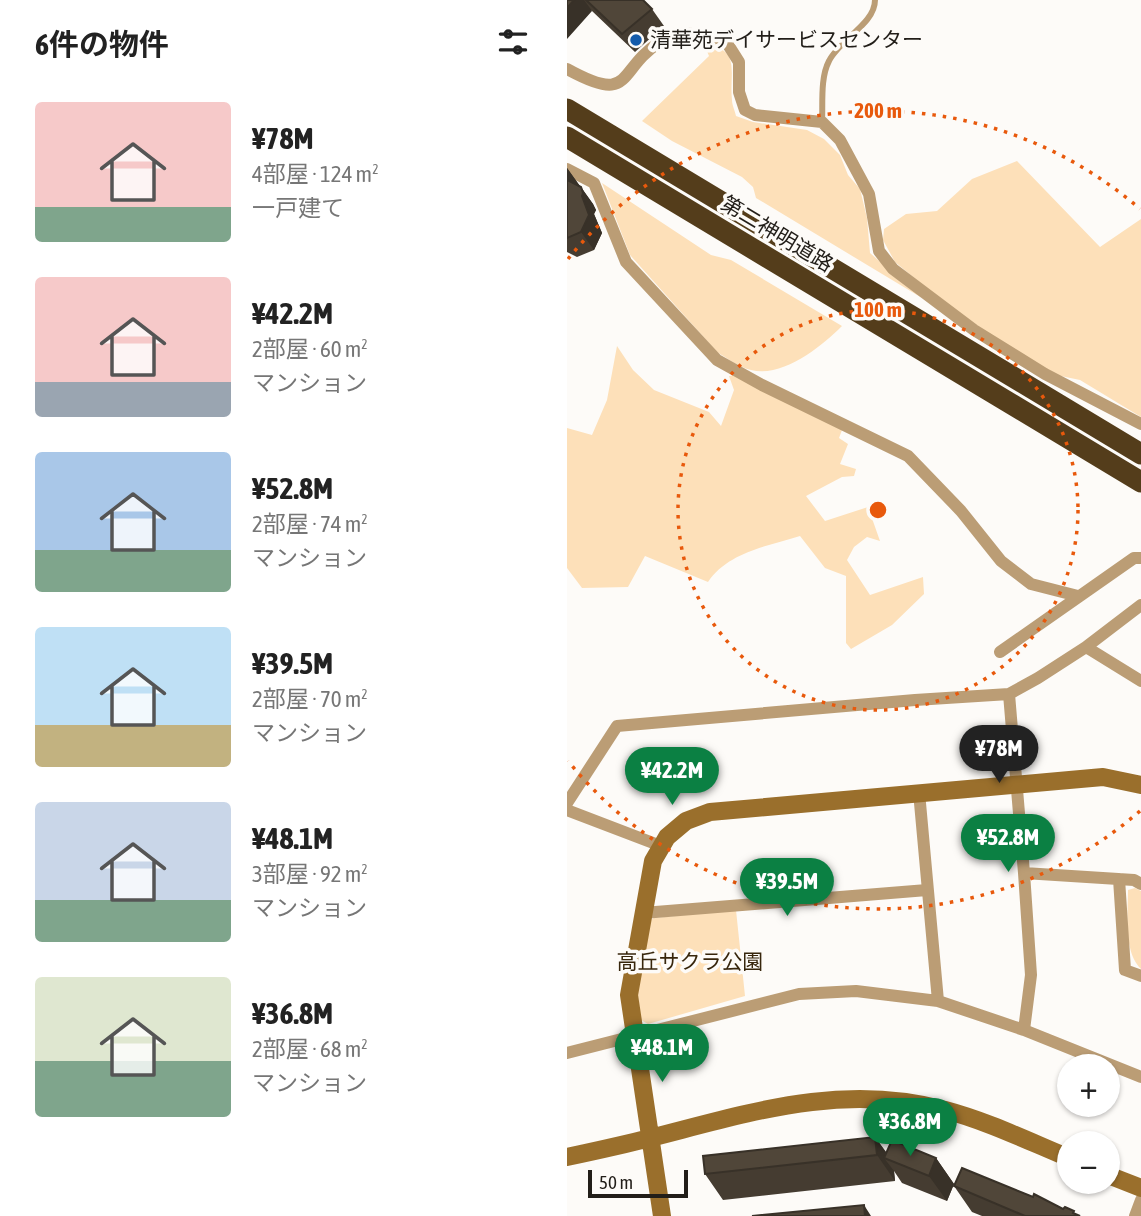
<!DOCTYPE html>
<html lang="ja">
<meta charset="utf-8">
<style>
body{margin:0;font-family:"Asap Condensed","Noto Sans JP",sans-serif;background:#f2f2f2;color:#222;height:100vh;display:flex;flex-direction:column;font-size:26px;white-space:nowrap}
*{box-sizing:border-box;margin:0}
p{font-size:23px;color:#767676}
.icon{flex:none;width:38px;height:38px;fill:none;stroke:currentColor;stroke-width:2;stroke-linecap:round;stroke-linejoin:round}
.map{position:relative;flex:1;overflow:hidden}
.side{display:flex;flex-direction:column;background:#fff;width:567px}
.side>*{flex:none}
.buttons{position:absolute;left:490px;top:1054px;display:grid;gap:14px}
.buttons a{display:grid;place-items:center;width:63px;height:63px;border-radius:50%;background:#fff;box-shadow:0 2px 5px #0004;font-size:35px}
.scale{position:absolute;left:21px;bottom:18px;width:100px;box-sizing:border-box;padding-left:7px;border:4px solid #221e19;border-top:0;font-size:19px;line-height:24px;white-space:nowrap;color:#221e19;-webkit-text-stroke:5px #fdfbf8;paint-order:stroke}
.price{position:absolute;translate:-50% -60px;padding:0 16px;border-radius:24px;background:#0b8043;color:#fff;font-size:23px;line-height:46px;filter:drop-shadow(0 2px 4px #0008)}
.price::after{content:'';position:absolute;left:50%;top:42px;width:21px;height:16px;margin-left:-10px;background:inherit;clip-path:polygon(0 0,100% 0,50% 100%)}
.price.on{background:#222;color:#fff}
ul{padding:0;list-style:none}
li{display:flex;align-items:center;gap:21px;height:175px;padding:0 35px}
li span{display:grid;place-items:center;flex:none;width:196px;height:140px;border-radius:7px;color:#555}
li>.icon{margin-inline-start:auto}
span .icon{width:84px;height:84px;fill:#fffc;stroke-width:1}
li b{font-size:30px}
h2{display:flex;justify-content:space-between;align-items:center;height:84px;padding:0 35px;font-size:30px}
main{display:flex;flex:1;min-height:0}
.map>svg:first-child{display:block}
.green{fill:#fde0b9}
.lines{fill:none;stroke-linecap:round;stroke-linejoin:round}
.lane{stroke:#bb9d75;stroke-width:6}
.street{stroke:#bb9d75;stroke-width:12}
.secondary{stroke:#9a6f2c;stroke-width:18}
.highway{stroke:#543d1b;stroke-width:21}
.wall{fill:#453c31}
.shaded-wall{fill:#383128}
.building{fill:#504639;stroke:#383128;stroke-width:2}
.ring{fill:none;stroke:#e8590c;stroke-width:3.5;stroke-dasharray:3.5 7}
.poi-dot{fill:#145bab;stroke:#fdfbf8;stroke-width:2.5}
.labels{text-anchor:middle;stroke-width:7;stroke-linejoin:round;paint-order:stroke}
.poi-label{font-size:21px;fill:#221e19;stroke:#fdfbf8;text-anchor:start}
.street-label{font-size:21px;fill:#221e19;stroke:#fdfbf8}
.park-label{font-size:21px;fill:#37260c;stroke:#fdfbf8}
.centre{fill:#e8590c;stroke:#fdfbf8;stroke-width:3.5}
.ring-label{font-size:21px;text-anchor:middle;font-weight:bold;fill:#e8590c;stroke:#fdfbf8;stroke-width:7;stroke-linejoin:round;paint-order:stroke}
</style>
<main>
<section class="side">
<h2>6件の物件<svg class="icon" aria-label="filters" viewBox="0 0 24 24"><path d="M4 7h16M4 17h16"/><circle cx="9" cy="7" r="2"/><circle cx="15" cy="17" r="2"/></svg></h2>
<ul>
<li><span style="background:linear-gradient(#f6c9c9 75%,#7fa58c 0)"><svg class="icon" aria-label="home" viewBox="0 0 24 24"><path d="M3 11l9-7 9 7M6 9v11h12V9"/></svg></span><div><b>¥78M</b><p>4部屋 · 124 m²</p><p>一戸建て</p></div></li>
<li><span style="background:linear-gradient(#f6c9c9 75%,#9aa5b1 0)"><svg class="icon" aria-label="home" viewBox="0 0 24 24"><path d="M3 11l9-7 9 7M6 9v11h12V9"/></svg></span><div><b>¥42.2M</b><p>2部屋 · 60 m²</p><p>マンション</p></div></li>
<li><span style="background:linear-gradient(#a9c7e8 70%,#7fa58c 0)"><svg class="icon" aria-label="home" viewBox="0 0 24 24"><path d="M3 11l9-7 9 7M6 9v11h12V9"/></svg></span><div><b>¥52.8M</b><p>2部屋 · 74 m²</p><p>マンション</p></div></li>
<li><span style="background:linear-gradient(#bfe0f5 70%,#c2b280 0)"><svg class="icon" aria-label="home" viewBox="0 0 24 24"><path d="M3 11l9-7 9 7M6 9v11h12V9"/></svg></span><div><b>¥39.5M</b><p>2部屋 · 70 m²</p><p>マンション</p></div></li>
<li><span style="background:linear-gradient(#c9d6e8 70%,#7fa58c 0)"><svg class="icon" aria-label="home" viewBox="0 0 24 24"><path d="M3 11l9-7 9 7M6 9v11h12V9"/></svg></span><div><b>¥48.1M</b><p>3部屋 · 92 m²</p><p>マンション</p></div></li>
<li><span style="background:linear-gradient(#dfe7d0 60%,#7fa58c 0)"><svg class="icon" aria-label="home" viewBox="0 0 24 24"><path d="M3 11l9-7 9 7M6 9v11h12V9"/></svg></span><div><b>¥36.8M</b><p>2部屋 · 68 m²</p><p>マンション</p></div></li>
</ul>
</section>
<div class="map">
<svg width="574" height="1216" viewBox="0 0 574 1216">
<rect width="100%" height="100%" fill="#fdfbf8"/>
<!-- green -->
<path class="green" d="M 137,44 C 175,49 162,72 165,100 C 165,105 168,111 169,116 L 186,122 L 240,130 L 257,139 L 273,155 L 281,175 L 293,189 L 300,218 L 303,253 L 355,298 L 189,198 L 186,187 L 175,177 L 105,141 L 75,121 L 142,56 Z
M 450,161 L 533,247 L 574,219 L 574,417 L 513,380 L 489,375 L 423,335 L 364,292 L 328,262 L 316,240 L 317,229 L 339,214 L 370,211 L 405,179 Z
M 35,183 L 144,255 L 164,260 L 275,326 C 255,346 216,378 184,370 C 172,367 161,359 150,352 L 63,255 Z
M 50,346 L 66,370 L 87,390 L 142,412 L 154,426 L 167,390 L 162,376 L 170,375 L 275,430 L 272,438 L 281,444 L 273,464 L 289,469 L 287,476 L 275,477 L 239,496 L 258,521 L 301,507 L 313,541 L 300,537 L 287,547 L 280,560 L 303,595 L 356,577 L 357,594 L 325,625 L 284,649 L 279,643 L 279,576 L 258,568 L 233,536 C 201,546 161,552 141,582 L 78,556 L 61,587 L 15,588 L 0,568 L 0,428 L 25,435 L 40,400 Z
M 568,888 L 574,891 L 574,969 C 556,951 561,914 561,890 Z
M 169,910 L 178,996 L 81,1024 L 74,1020 L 70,989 L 81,921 L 87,918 Z"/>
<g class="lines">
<!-- lane -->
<path class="lane" d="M 255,122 C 256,104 253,78 262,61 C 273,39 308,24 308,0"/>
<!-- street -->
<path class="street" d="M 0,69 C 67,106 49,70 93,42 C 97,40 102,35 107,34 C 124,31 144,38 160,43 L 172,62 L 172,92 L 178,110 L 188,115 L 255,122 L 273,140 L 302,194 L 312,251 L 326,269 L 407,330 L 478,374 L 574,424
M 0,169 L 27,183 L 59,262 L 150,360 L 195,385 L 341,456 L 394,511 L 434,561 L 464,584 L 511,596
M 519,647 L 574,681
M 433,652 L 567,558 L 574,558
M 442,694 L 457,873
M 352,792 L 371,1001
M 0,803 L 50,726 L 348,700 L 442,694 L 471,678 L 519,647 L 574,605
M 0,810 L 94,846
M 552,879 L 558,970 L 574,976
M 76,913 L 360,890
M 457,1030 L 464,975 L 457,873 L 567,880 L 574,884
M 0,1053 L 232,994 L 289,991 L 371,1001 L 457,1030 L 574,1077
M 568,1216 L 574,1200"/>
<!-- secondary -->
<path class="secondary" d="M 0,1157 C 28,1151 56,1145 83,1138 C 182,1113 275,1082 378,1110 C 420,1121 461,1141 502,1158
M 541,1175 L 574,1188
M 95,1216 L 62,995 L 86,861 L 100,837 L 119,821 L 143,812 L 536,777 L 574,785"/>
<!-- highway -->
<path class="highway" d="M 0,109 L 574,454
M 0,137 L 574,482"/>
</g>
<!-- wall -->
<path class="wall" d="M 0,0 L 76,0 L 85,9 L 97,26 L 68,52 L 25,11 Z
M 0,168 L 26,204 L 29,210 L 27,214 L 35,233 L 27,250 L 10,257 L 0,252 Z
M 308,1137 L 319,1153 L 369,1158 L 387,1184 L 380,1201 L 335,1183 L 327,1171 L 328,1181 L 156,1200 L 138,1174 Z
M 387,1186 L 496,1209 L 513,1216 L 415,1216 L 405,1212 Z"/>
<!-- shaded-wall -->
<path class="shaded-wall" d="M 7,0 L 17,0 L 25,11 L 0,39 L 0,8 Z
M 0,168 L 12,185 L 7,195 L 0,184 Z
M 14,187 L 26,204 L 29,210 L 27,214 L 35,233 L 27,250 L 14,232 Z
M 308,1137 L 325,1160 L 317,1158 L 327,1171 L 328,1181 L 310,1155 Z
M 369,1158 L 387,1184 L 380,1201 L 362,1176 Z
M 297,1205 L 304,1216 L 298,1216 Z"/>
<!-- building -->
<path class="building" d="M 0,0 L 7,0 L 0,8 Z
M 19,0 L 76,0 L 85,9 L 55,34 Z
M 0,180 L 14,187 L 16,193 L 15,196 L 22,215 L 14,232 L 0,238 Z
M 308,1137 L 310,1155 L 138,1174 L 136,1156 Z
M 325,1140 L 369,1158 L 362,1176 L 317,1158 Z
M 395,1168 L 466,1197 L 467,1194 L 496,1209 L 498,1207 L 507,1211 L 506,1213 L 513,1216 L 458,1216 L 387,1186 Z
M 297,1205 L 298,1216 L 185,1216 Z"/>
<!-- distance rings -->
<g class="ring">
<circle cx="311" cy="510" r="200"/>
<path d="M573 811A399 399 0 0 1 1 761M1 259A399 399 0 0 1 573 209"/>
</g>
<!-- markers -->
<circle class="poi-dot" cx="69" cy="40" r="7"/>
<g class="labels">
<!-- poi labels -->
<g class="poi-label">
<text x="83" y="47">清華苑デイサービスセンター</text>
</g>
<!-- street labels -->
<g class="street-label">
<text transform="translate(210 234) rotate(31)" y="7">第二神明道路</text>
</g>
<!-- park labels -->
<g class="park-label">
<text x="123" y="969">高丘サクラ公園</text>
</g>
</g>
<circle cx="311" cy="510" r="10" class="centre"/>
<g class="ring-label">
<text x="311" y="118">200 m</text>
<text x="311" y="317">100 m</text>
</g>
</svg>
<div class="buttons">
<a>+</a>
<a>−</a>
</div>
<div class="scale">50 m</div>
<b class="price on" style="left:432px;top:785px">¥78M</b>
<b class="price" style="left:105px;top:807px">¥42.2M</b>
<b class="price" style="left:441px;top:874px">¥52.8M</b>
<b class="price" style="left:220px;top:918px">¥39.5M</b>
<b class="price" style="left:95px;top:1084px">¥48.1M</b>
<b class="price" style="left:343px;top:1158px">¥36.8M</b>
</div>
</main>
